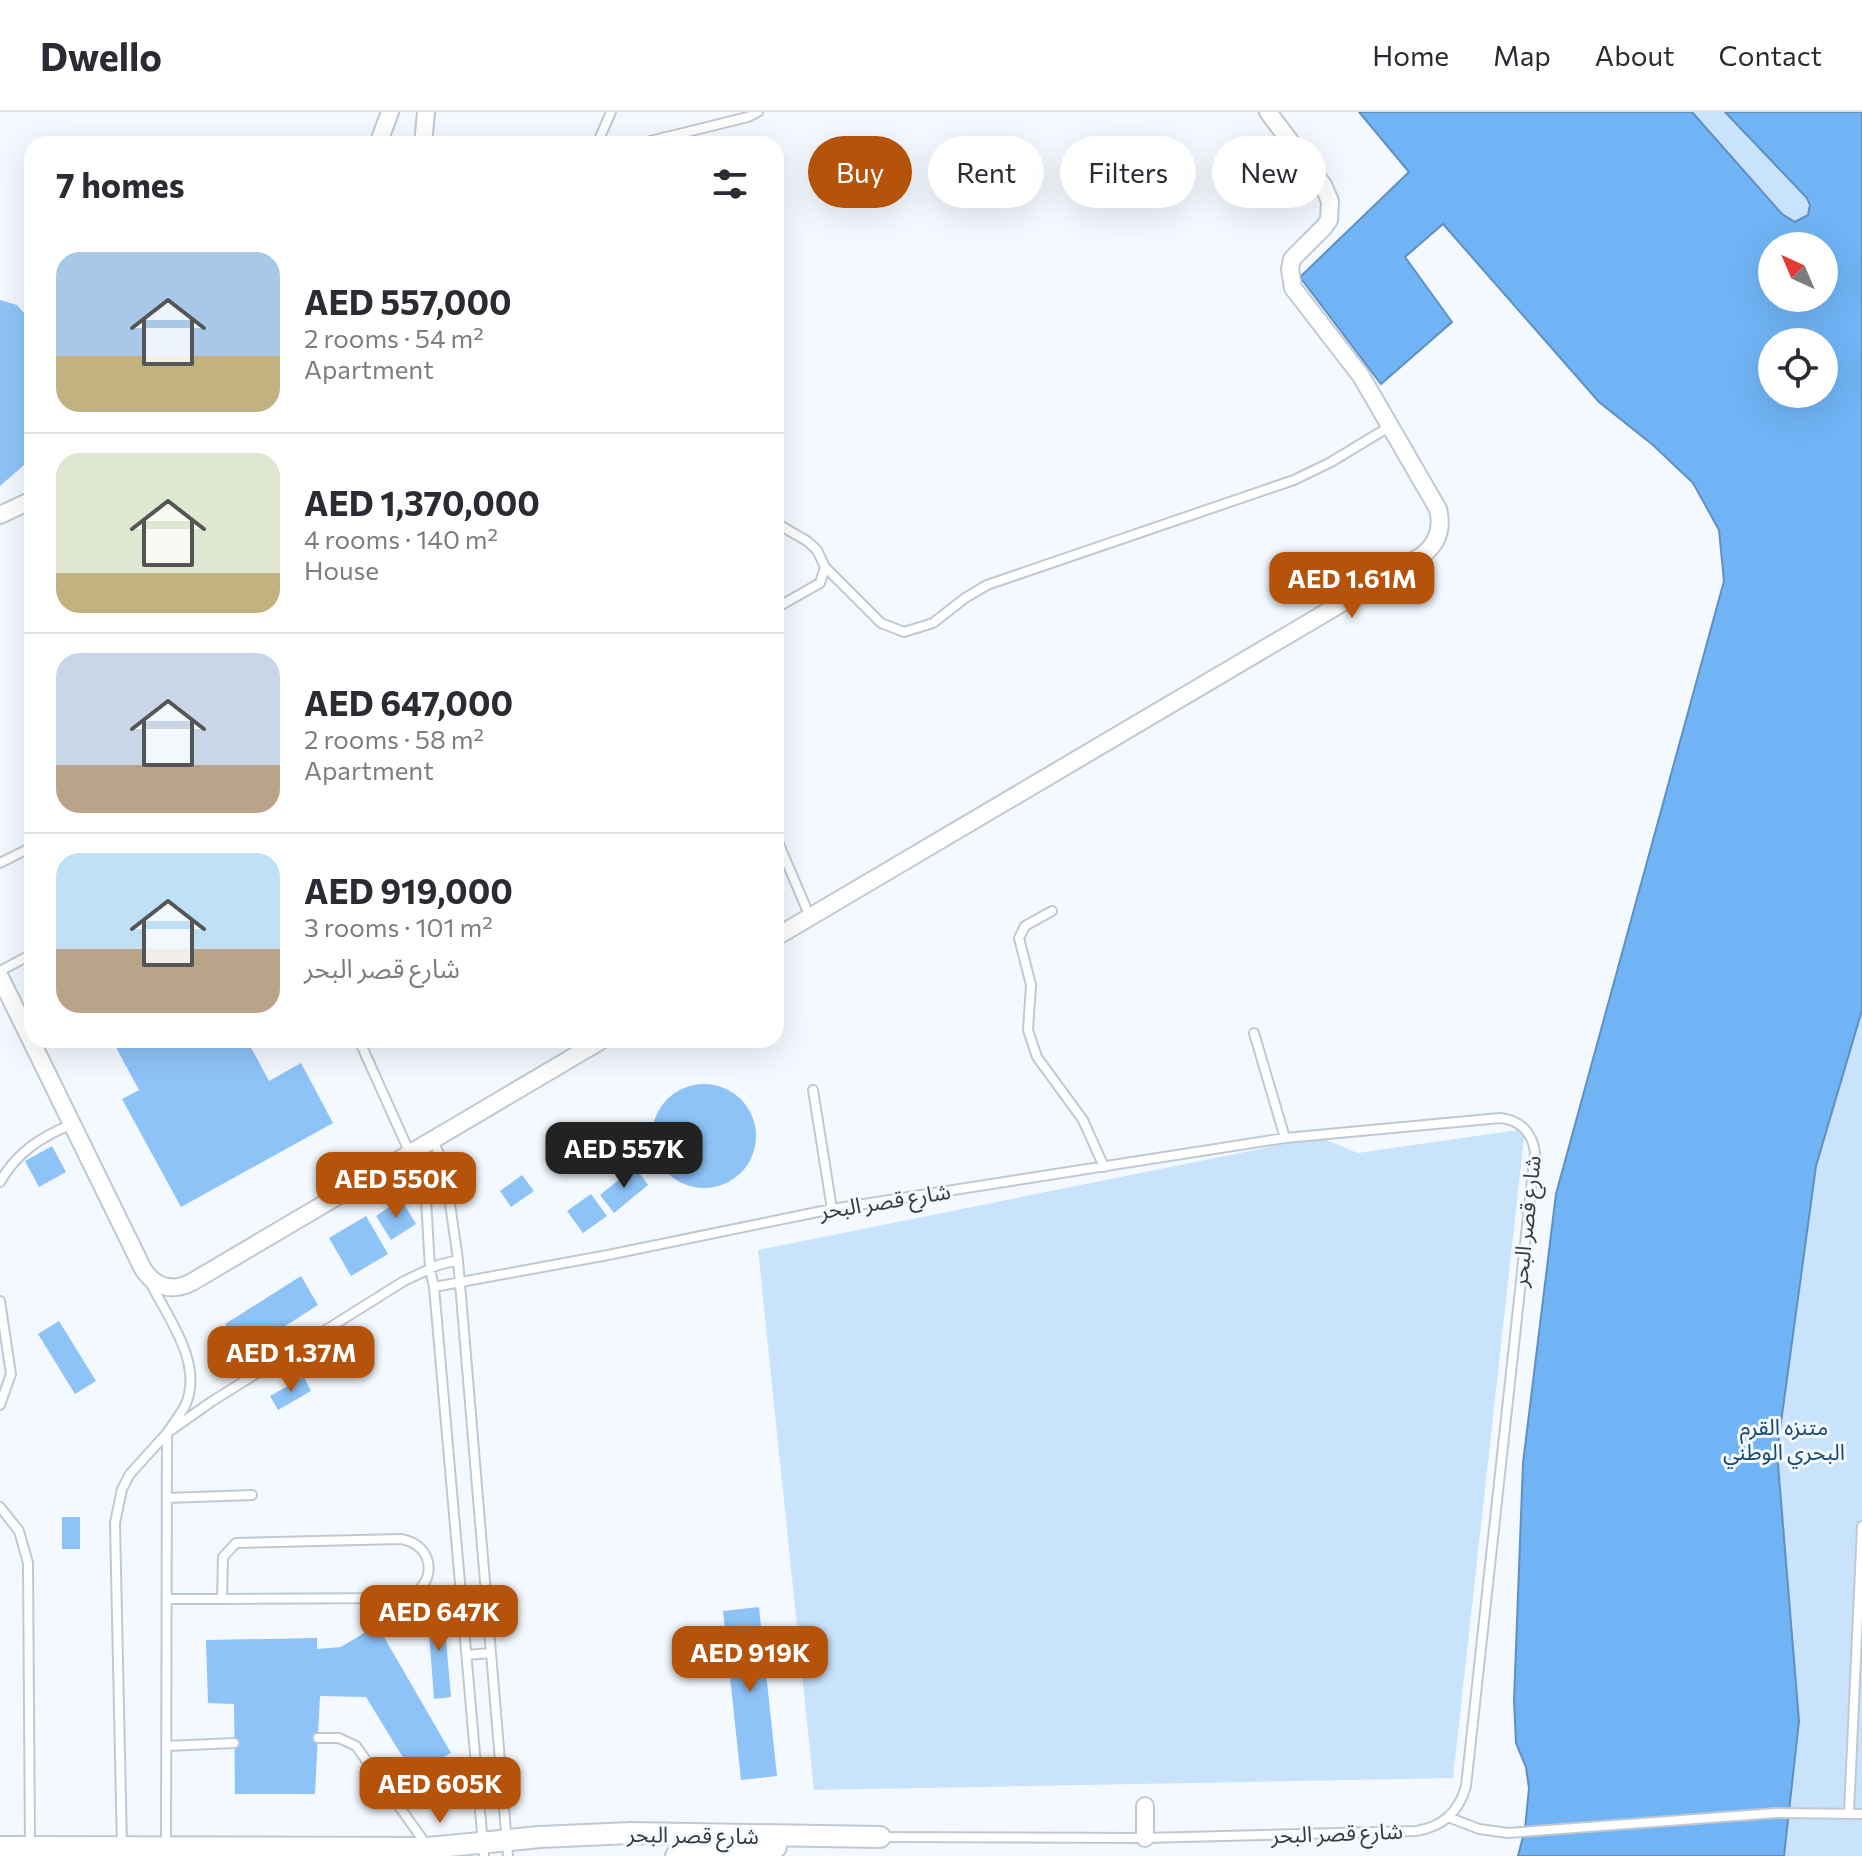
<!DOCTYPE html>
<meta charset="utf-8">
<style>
body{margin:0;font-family:Commissioner,"Noto Sans Arabic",sans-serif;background:#f7f7f7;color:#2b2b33;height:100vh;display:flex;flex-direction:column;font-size:30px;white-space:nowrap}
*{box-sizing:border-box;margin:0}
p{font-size:26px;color:#7c7c81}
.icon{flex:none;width:44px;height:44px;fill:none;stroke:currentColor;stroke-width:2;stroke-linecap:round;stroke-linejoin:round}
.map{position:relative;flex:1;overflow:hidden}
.details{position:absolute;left:24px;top:24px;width:760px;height:912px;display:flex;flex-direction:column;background:#fff;border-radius:24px;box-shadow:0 8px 32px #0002}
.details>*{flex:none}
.top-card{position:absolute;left:808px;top:24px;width:760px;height:72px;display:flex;gap:16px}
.needle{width:52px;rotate:316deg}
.buttons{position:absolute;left:1758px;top:120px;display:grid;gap:16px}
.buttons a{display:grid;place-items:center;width:80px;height:80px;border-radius:50%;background:#fff;box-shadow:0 8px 32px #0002;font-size:40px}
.price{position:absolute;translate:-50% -68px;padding:0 18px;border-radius:16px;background:#b45309;color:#fff;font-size:26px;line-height:52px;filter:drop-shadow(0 2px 4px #0008)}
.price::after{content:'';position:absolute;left:50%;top:48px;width:24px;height:18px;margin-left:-12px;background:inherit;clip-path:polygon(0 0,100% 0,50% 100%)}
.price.active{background:#222;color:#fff}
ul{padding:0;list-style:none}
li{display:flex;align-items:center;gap:24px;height:200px;padding:0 32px}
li+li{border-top:2px solid #e1e1e2}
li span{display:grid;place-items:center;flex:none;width:224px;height:160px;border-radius:24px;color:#555}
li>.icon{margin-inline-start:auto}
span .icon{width:96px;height:96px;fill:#fffc;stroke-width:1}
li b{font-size:34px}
h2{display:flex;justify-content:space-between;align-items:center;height:96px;padding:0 32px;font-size:34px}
.tag{padding:0 28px;border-radius:36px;background:#fff;box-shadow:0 8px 32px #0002;font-size:28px;line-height:72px}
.tag.active{background:#b45309;color:#fff}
header{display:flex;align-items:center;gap:48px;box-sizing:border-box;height:112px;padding:0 40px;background:#fff;border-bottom:2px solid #e1e1e2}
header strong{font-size:38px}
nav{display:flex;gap:44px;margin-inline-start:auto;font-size:28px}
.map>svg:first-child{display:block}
.green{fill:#cae3fd}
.water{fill:#70b4f5;stroke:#5f90be;stroke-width:2;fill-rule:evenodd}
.building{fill:#8ec3f8}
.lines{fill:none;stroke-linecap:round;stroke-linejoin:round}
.service-casing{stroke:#c0c9d3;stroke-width:12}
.minor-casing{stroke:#c0c9d3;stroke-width:20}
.tertiary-casing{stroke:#c0c9d3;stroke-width:24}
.service{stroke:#fff;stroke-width:8}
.minor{stroke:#fff;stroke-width:16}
.tertiary{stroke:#fff;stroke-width:20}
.labels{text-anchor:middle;stroke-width:6;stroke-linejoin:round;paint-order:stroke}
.street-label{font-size:22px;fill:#373b3f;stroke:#f3f9ff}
.park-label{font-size:22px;fill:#184872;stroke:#f3f9ff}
</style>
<header>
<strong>Dwello</strong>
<nav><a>Home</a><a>Map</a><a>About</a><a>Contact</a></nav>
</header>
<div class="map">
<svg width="1862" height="1744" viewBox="0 0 1862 1744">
<rect width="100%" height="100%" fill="#f3f9ff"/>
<!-- green -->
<path class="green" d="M 1651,0 L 1862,0 L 1824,186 L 1824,134 L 1772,134 Z
M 1862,726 L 1862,1744 L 1725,1744 L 1703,1315 Z
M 1525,1017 L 1453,1666 L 814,1678 L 758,1138 L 1319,1025 L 1358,1041 Z"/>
<!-- water -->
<path class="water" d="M 1359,0 L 1692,0 L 1782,102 L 1795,110 L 1808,103 L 1810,93 L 1807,86 L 1725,0 L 1862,0 L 1862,898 L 1816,1054 L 1777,1340 L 1799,1609 L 1784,1744 L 1518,1744 L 1525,1717 L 1529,1676 L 1526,1655 L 1516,1631 L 1514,1588 L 1523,1351 L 1556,1082 L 1724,469 L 1719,418 L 1693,371 L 1653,333 L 1599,290 L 1443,112 L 1405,145 L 1452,210 L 1381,272 L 1300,165 L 1409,60 ZM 1772,134 L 1824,134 L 1824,186 L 1772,186 ZM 1772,230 L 1824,230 L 1824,282 L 1772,282 Z"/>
<!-- building -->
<path class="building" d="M 0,188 L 17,193 L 32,210 L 32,346 L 0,374 Z
M 112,928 L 247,928 L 269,969 L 301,951 L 333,1011 L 181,1095 L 122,987 L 139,978 Z
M652 1024a52 52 0 1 1 104 0a52 52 0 1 1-104 0Z
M 52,1034 L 66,1060 L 39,1075 L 25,1049 Z
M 635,1055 L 648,1073 L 614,1101 L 600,1083 Z
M 522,1063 L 534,1079 L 511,1095 L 500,1079 Z
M 591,1082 L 607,1104 L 583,1121 L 567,1099 Z
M 401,1087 L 416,1112 L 391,1128 L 376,1104 Z
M 366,1104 L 388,1142 L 351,1164 L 329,1126 Z
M 301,1164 L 318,1193 L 243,1241 L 225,1212 Z
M 59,1209 L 96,1269 L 75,1282 L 38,1222 Z
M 304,1265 L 311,1279 L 278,1298 L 270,1284 Z
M 62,1405 L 80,1405 L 80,1437 L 62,1437 Z
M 443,1494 L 451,1585 L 434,1587 L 427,1495 Z
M 759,1495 L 777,1664 L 741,1668 L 723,1499 Z
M 377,1513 L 451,1641 L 413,1662 L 366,1585 L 320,1584 L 315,1682 L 235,1682 L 234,1592 L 208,1591 L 206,1528 L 317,1526 L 317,1537 L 341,1535 Z"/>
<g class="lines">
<defs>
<path id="service" d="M 597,32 L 611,0
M 638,32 L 748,5 L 758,0
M 776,411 L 807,429 L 817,438 L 825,455 L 881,511 L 904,520 L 933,511 L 965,486 L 987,473 L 1294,368 L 1331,350 L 1389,315
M 776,496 L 820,471 L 825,455
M 776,725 L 810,805
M 0,751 L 32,735
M 1052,799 L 1025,814 L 1019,826 L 1031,873 L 1028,918 L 1037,945 L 1083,1008 L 1104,1055
M 0,859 L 32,842
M 1254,921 L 1285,1026
M 359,928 L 422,1068 L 426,1087 L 430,1157 L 434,1175 L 484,1744
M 813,978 L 832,1097
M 433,1028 L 445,1056 L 458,1148 L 508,1744
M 0,1070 C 17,1040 41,1025 72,1012
M 151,1172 C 169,1207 204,1253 185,1294 C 180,1303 173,1312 167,1321 L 166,1735
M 434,1175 L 608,1143 L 832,1097 L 1285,1026 L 1500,1006 C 1520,1008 1532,1020 1535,1040 L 1466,1674 C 1459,1700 1442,1715 1416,1719 L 1145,1726 L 881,1725
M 0,1189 L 11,1262 L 0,1293
M 167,1386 L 252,1383
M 0,1395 L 19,1419 L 28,1451 L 30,1735
M 401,1427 C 437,1433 438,1477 403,1486 L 222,1487 L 223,1445 L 236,1431 Z
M 167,1487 L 222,1487
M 467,1543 L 490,1541
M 318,1626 L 339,1626 L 356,1634 L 428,1735
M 167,1634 L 234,1631
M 1849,1701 L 1862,1414
M 1448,1705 L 1479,1717 L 1508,1721 L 1776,1701 L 1862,1702
M 122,1736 L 115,1411 L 122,1377 L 130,1362 L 167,1321 L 211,1290 L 404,1169 L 438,1153 L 458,1148"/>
<path id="minor" d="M 378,32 L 390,0
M 423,32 L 426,0
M 0,403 L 32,388
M 776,825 L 1420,445 C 1437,433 1443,417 1438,397 L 1361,264 L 1293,176 L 1290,157 L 1292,147 L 1324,115 L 1329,108 L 1330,89 L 1323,73 L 1268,0
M 0,865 L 143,1157 C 155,1176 173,1180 192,1170 L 602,928
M 1145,1726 L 1145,1694"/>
<path id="tertiary" d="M 0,1735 L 428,1736 L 540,1725 L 631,1721 L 880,1725
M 676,1744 L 776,1735"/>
</defs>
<!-- service casing -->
<use href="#service" class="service-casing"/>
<!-- minor casing -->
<use href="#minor" class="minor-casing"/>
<!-- tertiary casing -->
<use href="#tertiary" class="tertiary-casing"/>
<!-- service -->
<use href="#service" class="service"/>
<!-- minor -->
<use href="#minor" class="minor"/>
<!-- tertiary -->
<use href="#tertiary" class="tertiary"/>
</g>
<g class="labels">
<!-- street labels -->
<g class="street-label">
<text transform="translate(885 1089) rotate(-9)" y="8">شارع قصر البحر</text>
<text transform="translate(1526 1109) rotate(-84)" y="8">شارع قصر البحر</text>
<text transform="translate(1337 1721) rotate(-2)" y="8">شارع قصر البحر</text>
<text transform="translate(693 1723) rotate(1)" y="8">شارع قصر البحر</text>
</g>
<!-- park labels -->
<g class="park-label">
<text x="1784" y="1323">متنزه القرم<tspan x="1784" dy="25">البحري الوطني</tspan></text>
</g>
</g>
</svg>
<div class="buttons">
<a><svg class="needle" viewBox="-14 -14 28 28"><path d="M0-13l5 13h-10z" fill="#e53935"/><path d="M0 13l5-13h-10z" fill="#7c7c81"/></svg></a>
<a><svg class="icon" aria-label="locate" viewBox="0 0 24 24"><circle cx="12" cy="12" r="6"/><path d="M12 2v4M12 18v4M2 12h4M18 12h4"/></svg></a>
</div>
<b class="price" style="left:1352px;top:508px">AED 1.61M</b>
<b class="price active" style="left:624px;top:1078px">AED 557K</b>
<b class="price" style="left:396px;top:1108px">AED 550K</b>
<b class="price" style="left:291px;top:1282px">AED 1.37M</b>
<b class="price" style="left:439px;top:1541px">AED 647K</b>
<b class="price" style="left:750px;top:1582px">AED 919K</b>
<b class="price" style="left:440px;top:1713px">AED 605K</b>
<div class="top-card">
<a class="tag active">Buy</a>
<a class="tag">Rent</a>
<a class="tag">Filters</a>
<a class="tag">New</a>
</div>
<section class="details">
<h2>7 homes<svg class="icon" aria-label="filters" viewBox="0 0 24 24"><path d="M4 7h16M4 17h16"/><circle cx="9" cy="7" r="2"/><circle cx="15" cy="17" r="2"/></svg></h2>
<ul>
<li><span style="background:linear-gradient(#a9c7e8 65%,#c2b280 0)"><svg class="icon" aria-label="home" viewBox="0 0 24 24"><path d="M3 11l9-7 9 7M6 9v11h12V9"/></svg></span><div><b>AED 557,000</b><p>2 rooms · 54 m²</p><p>Apartment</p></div></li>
<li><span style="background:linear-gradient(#dfe7d0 75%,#c2b280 0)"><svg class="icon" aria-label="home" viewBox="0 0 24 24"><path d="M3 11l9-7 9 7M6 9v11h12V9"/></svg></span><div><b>AED 1,370,000</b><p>4 rooms · 140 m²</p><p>House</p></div></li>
<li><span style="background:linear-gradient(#c9d6e8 70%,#b9a48a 0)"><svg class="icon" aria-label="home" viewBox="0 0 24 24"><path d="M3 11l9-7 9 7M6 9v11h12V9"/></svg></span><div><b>AED 647,000</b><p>2 rooms · 58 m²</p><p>Apartment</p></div></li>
<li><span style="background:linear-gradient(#bfe0f5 60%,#b9a48a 0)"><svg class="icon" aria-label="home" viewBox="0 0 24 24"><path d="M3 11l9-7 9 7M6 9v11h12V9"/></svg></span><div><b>AED 919,000</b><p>3 rooms · 101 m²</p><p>شارع قصر البحر</p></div></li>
</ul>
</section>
</div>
